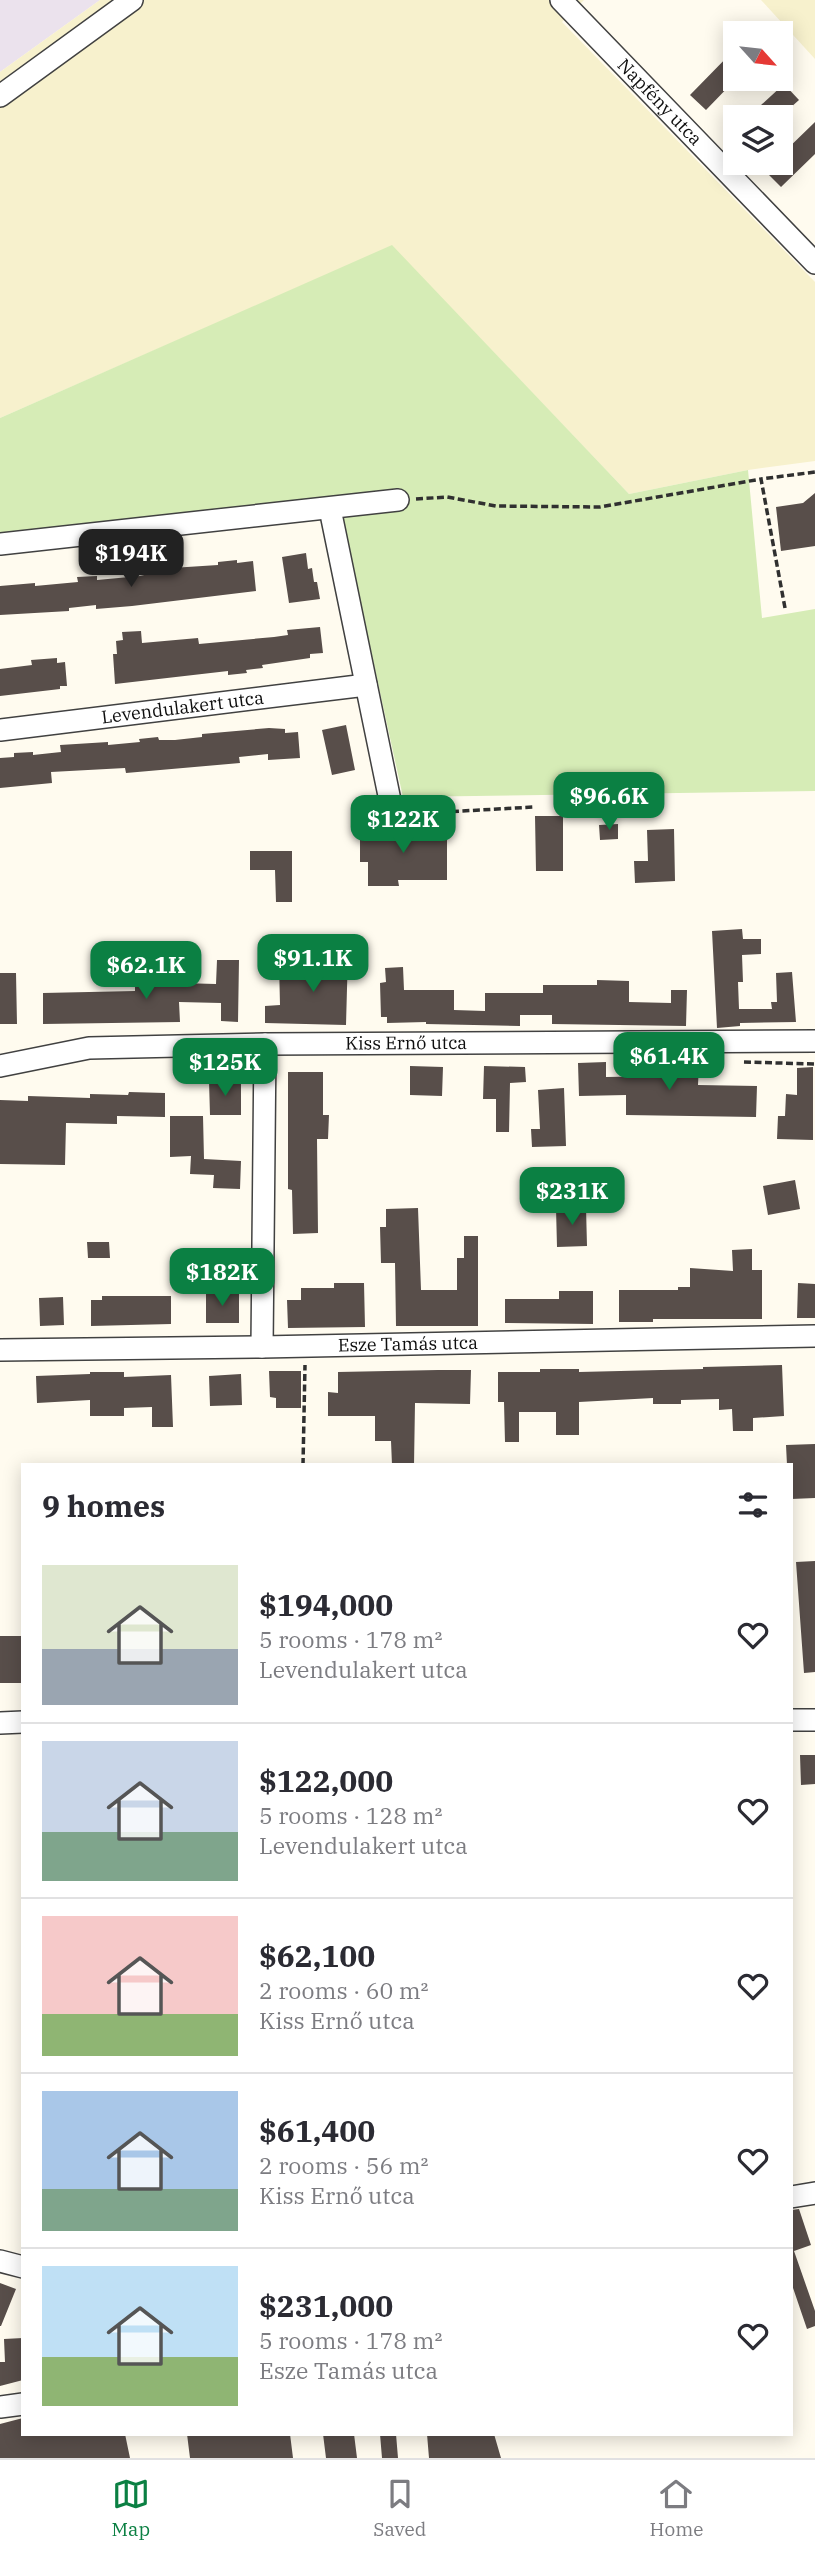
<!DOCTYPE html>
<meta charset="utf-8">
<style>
body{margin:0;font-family:"IBM Plex Serif",serif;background:#f2f2f3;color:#2b2b33;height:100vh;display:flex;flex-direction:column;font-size:26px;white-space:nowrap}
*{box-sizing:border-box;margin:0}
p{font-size:23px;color:#7c7c81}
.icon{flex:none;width:38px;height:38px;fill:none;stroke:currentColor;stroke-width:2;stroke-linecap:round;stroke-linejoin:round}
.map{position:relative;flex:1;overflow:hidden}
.side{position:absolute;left:21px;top:1463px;width:772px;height:973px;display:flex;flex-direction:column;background:#fff;border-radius:0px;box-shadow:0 4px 18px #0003}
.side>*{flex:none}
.needle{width:46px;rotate:117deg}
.fabs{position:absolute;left:723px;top:21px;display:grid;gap:14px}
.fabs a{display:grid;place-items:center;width:70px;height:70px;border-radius:0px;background:#fff;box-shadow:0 4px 18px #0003;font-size:35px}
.price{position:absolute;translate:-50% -60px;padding:0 16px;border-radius:14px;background:#0b8043;color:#fff;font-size:23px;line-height:46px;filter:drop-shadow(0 2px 4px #0008)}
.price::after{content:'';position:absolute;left:50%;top:42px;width:21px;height:16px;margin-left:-10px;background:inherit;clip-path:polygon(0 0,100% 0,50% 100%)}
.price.current{background:#222;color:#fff}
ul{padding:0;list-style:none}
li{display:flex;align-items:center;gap:21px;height:175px;padding:0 21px}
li+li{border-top:2px solid #e1e1e2}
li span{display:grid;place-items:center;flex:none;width:196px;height:140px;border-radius:0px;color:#555}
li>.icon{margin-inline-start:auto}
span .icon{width:84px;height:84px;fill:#fffc;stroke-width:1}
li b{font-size:30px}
h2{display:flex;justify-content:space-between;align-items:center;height:84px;padding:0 21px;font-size:30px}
.tabs{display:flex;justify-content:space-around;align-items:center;height:98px;border-top:2px solid #e1e1e2;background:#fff;font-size:19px;color:#7c7c81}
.tabs a{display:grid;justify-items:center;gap:4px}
.tabs .current{color:#0b8043}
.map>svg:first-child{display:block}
.industrial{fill:#ebe2ed}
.farmland{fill:#f7f1cd}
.green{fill:#d6ecb6}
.building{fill:#584e4a}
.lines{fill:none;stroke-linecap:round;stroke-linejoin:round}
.minor-casing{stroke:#414141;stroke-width:24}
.path{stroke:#303030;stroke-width:3.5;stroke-dasharray:7 3.5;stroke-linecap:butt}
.minor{stroke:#fff;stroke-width:21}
.labels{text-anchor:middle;stroke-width:7;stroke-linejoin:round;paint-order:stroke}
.street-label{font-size:18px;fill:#0e0e0e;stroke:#fff}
</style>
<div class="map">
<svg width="815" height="2458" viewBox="0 0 815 2458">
<rect width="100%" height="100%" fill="#fffbef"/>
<!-- industrial -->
<path class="industrial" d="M 0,0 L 100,0 L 0,72 Z"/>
<!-- farmland -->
<path class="farmland" d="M 100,0 L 584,0 L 562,22 L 815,282 L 815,461 L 748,470 L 629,494 L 392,246 L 0,418 L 0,72 Z
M 761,0 L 815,0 L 815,59 Z"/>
<!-- green -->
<path class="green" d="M 392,245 L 629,494 L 748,470 L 762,618 L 815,609 L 815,791 L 403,797 L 337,496 L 0,533 L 0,418 Z"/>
<!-- building -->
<path class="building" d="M 735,49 L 735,80 L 706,110 L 690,95 Z
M 784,84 L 799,100 L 780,117 L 748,117 Z
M 815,122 L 815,154 L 781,187 L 765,171 L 773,163 L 780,163 L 780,156 Z
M 815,493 L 815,546 L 781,551 L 776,507 L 803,503 Z
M 306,553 L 308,569 L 312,568 L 314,582 L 317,582 L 320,599 L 289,603 L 282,557 Z
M 237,560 L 237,563 L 253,561 L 256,591 L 132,606 L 96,609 L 96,605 L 69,608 L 69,611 L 0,615 L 0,586 L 35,583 L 35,586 L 78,582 L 77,577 L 97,576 L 97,580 L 140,576 L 157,572 L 156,569 L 218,565 L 218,562 Z
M 320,627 L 323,653 L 310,654 L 310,658 L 262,665 L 263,668 L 246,670 L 247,673 L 228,675 L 228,671 L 115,684 L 113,654 L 117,654 L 116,641 L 123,640 L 122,632 L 141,631 L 142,643 L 198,638 L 199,644 L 274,637 L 288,635 L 287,630 Z
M 57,658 L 57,663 L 65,662 L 67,686 L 60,686 L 60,689 L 0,696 L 0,669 L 32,665 L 31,660 Z
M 346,725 L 355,770 L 332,775 L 322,730 Z
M 269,728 L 285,729 L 285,733 L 298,732 L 300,758 L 268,760 L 268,754 L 239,757 L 240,763 L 126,773 L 125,768 L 51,772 L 52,783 L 0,788 L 0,758 L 14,757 L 14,753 L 33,752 L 33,755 L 61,752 L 60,745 L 108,742 L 108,745 L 140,742 L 139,739 L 158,737 L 159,740 L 175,740 L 202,737 L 202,734 Z
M 535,816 L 563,816 L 563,871 L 536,871 Z
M 618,824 L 618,839 L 600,840 L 599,825 Z
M 360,827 L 388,827 L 396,828 L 396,831 L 447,830 L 447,880 L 398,880 L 399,886 L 368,886 L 368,862 L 360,862 Z
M 674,829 L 675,881 L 635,883 L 634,861 L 648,861 L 647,830 Z
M 250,851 L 292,851 L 292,902 L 276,902 L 275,870 L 250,870 Z
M 742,929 L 743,939 L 761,939 L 761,954 L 742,955 L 743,982 L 738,982 L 739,1009 L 772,1009 L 771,1002 L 777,1002 L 776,973 L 792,972 L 796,1022 L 740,1023 L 740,1026 L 717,1028 L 712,931 Z
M 333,951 L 348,952 L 346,1025 L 265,1023 L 265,1006 L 280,1005 L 279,963 L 294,963 L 294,974 L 320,975 L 320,956 L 333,956 Z
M 217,960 L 239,960 L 238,1022 L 221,1021 L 221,1003 L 179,1002 L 180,1022 L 43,1024 L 43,993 L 135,991 L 135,978 L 180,978 L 180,983 L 216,984 Z
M 403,967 L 404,990 L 454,990 L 454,1010 L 485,1011 L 485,993 L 543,993 L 543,985 L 597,985 L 597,980 L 629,981 L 629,1002 L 671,1003 L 671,990 L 687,990 L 686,1026 L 552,1024 L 552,1015 L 520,1015 L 520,1026 L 426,1024 L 426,1022 L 387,1023 L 387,1017 L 381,1017 L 380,983 L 386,982 L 385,968 Z
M 0,973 L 16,973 L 17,1024 L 0,1024 Z
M 606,1062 L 606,1077 L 662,1076 L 663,1062 L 699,1063 L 698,1085 L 757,1086 L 756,1117 L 626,1115 L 626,1095 L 579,1096 L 578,1063 Z
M 410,1066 L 443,1067 L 442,1096 L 410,1095 Z
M 484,1066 L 525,1067 L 526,1082 L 510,1083 L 509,1132 L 496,1132 L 496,1099 L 483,1099 Z
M 813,1067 L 813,1140 L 777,1139 L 778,1116 L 785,1116 L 786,1094 L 797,1095 L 797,1068 Z
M 288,1072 L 323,1072 L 323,1115 L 329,1115 L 328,1139 L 317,1139 L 318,1233 L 293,1234 L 292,1190 L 288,1189 Z
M 209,1081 L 241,1081 L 241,1115 L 210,1115 Z
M 564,1088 L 566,1146 L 532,1147 L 531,1129 L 540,1129 L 538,1090 Z
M 129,1092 L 165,1093 L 165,1117 L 117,1116 L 117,1124 L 66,1123 L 65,1165 L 0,1164 L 0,1100 L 28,1101 L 28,1096 L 90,1098 L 90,1094 L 128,1095 Z
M 170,1116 L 203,1116 L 204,1159 L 241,1161 L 240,1189 L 213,1188 L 214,1175 L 190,1174 L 191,1156 L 170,1157 Z
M 795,1180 L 800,1209 L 768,1215 L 763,1186 Z
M 586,1207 L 587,1246 L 557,1247 L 556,1208 Z
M 418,1208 L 421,1290 L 457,1290 L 457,1258 L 464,1258 L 464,1236 L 478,1236 L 478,1326 L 396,1326 L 395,1263 L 381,1263 L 380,1227 L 386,1227 L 386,1209 Z
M 87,1242 L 109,1242 L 110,1258 L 88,1258 Z
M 752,1249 L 752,1270 L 762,1270 L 762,1319 L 653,1319 L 653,1322 L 619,1322 L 619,1290 L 678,1290 L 678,1287 L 690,1287 L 690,1268 L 733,1271 L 732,1250 Z
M 334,1283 L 364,1283 L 365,1327 L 288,1328 L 287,1300 L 301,1300 L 301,1288 L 334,1288 Z
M 798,1283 L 815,1284 L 815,1318 L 797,1318 Z
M 559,1291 L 593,1291 L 593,1324 L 505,1323 L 505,1299 L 559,1299 Z
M 206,1292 L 239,1292 L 239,1323 L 206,1323 Z
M 102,1296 L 171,1296 L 171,1324 L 91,1326 L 91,1300 L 102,1300 Z
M 63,1297 L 64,1325 L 40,1326 L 39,1298 Z
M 782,1365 L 784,1416 L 753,1418 L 753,1431 L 733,1431 L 732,1409 L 719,1410 L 719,1399 L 681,1400 L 681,1404 L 653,1404 L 653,1398 L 579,1402 L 579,1435 L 556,1435 L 556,1412 L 519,1412 L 519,1442 L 505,1442 L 504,1402 L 498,1402 L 498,1372 L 540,1372 L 540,1369 L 579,1369 L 579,1372 L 703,1369 L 703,1367 Z
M 438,1370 L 471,1370 L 470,1404 L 415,1403 L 414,1465 L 392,1465 L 391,1441 L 375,1441 L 375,1416 L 328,1416 L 328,1392 L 338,1393 L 338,1372 Z
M 269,1371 L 301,1371 L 301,1408 L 276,1408 L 276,1398 L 270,1397 Z
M 90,1372 L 124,1372 L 124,1377 L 171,1375 L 173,1427 L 152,1427 L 152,1407 L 124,1408 L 124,1416 L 90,1416 L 90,1400 L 37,1403 L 36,1376 L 90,1374 Z
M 241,1374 L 242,1405 L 210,1406 L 209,1376 Z
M 815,1444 L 815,1498 L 791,1499 L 791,1465 L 787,1465 L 786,1445 Z
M 815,1561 L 815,1672 L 804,1673 L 796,1562 Z
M 0,1636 L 21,1636 L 21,1683 L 0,1683 Z
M 800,1755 L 815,1755 L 815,1784 L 801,1785 Z
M 799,2209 L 811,2245 L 794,2251 L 815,2311 L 815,2326 L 807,2329 L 791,2282 L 791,2210 Z
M 0,2283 L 16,2289 L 1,2326 L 0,2326 Z
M 23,2338 L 23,2380 L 0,2386 L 0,2362 L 5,2362 L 4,2339 Z
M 23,2418 L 23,2434 L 125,2434 L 130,2458 L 0,2458 L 0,2424 Z
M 187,2434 L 290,2434 L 293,2458 L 190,2458 Z
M 323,2434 L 354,2434 L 357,2458 L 326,2458 Z
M 380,2434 L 396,2434 L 398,2458 L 382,2458 Z
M 427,2434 L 494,2434 L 501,2458 L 429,2458 Z"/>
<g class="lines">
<defs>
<g id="minor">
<path id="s1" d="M 561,0 L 815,263"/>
<path d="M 0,96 L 132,0"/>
<path d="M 330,509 L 393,815"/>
<path d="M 0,544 L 398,500"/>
<path id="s2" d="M 0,730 L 366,685"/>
<path id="s3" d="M 0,1066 L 89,1048 L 265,1044 L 815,1041"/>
<path d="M 262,1347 L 265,1044"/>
<path id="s4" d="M 0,1350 L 262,1347 L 815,1336"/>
<path d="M 791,1720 L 815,1720"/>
<path d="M 0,1723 L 23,1722"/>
<path d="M 791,2197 L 815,2193"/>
<path d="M 0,2261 L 23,2267"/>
<path d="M 0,2407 L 23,2404"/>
</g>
</defs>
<!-- minor casing -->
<use href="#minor" class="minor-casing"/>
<!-- path -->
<path class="path" d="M 416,499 L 447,497 L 496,506 L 600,507 L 761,479
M 785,608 L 761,479 L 815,472
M 410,814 L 533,807
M 744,1062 L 815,1064
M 303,1465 L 305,1365"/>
<!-- minor -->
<use href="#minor" class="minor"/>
</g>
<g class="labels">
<!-- street labels -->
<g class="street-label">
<text dy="6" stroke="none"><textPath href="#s1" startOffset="142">Napfény utca</textPath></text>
<text dy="6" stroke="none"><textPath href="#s2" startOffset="184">Levendulakert utca</textPath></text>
<text dy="6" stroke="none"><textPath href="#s3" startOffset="408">Kiss Ernő utca</textPath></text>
<text dy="6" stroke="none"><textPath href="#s4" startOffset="408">Esze Tamás utca</textPath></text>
</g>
</g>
</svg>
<div class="fabs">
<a><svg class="needle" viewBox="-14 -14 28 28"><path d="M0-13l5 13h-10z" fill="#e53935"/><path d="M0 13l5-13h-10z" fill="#7c7c81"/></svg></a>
<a><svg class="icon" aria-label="layers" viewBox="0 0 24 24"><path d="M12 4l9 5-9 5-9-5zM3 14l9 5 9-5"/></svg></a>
</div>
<b class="price current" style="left:131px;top:589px">$194K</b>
<b class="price" style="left:609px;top:832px">$96.6K</b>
<b class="price" style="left:403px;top:855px">$122K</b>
<b class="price" style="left:313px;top:994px">$91.1K</b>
<b class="price" style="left:146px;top:1001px">$62.1K</b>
<b class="price" style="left:669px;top:1092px">$61.4K</b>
<b class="price" style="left:225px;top:1098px">$125K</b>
<b class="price" style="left:572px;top:1227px">$231K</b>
<b class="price" style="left:222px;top:1308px">$182K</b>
<section class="side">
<h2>9 homes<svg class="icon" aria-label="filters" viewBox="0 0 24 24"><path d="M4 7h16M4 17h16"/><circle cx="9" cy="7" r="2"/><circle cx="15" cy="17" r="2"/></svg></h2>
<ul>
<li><span style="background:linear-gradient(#dfe7d0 60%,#9aa5b1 0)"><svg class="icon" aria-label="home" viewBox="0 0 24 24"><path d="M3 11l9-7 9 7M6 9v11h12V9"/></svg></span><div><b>$194,000</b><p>5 rooms · 178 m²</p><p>Levendulakert utca</p></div><svg class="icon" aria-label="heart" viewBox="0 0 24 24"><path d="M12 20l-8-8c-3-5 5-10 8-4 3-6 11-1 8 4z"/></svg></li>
<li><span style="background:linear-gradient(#c9d6e8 65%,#7fa58c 0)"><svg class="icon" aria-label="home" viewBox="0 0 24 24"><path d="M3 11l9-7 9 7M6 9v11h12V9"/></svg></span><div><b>$122,000</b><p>5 rooms · 128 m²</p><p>Levendulakert utca</p></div><svg class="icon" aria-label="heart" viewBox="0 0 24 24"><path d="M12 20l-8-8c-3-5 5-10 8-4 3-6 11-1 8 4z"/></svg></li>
<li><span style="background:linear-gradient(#f6c9c9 70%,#8fb573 0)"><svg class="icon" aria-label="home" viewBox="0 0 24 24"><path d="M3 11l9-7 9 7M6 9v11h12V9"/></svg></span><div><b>$62,100</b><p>2 rooms · 60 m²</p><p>Kiss Ernő utca</p></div><svg class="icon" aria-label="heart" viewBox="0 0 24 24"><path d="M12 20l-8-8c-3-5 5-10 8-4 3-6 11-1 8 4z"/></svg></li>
<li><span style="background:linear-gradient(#a9c7e8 70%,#7fa58c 0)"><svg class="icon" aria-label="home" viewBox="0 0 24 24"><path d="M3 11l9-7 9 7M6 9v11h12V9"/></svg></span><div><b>$61,400</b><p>2 rooms · 56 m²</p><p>Kiss Ernő utca</p></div><svg class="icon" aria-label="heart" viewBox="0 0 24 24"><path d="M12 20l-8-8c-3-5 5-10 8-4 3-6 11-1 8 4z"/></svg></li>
<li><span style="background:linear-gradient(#bfe0f5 65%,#8fb573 0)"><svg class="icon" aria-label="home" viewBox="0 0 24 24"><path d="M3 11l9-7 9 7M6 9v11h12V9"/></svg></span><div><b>$231,000</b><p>5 rooms · 178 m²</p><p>Esze Tamás utca</p></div><svg class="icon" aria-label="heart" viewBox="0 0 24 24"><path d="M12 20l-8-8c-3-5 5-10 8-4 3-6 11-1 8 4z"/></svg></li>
</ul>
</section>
</div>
<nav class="tabs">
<a class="current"><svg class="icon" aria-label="map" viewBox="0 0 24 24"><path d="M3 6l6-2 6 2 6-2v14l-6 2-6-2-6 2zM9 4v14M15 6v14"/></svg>Map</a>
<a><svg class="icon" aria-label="saved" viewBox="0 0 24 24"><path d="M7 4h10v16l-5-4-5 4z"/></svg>Saved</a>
<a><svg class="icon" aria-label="home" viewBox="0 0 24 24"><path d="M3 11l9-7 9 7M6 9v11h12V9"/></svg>Home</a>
</nav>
